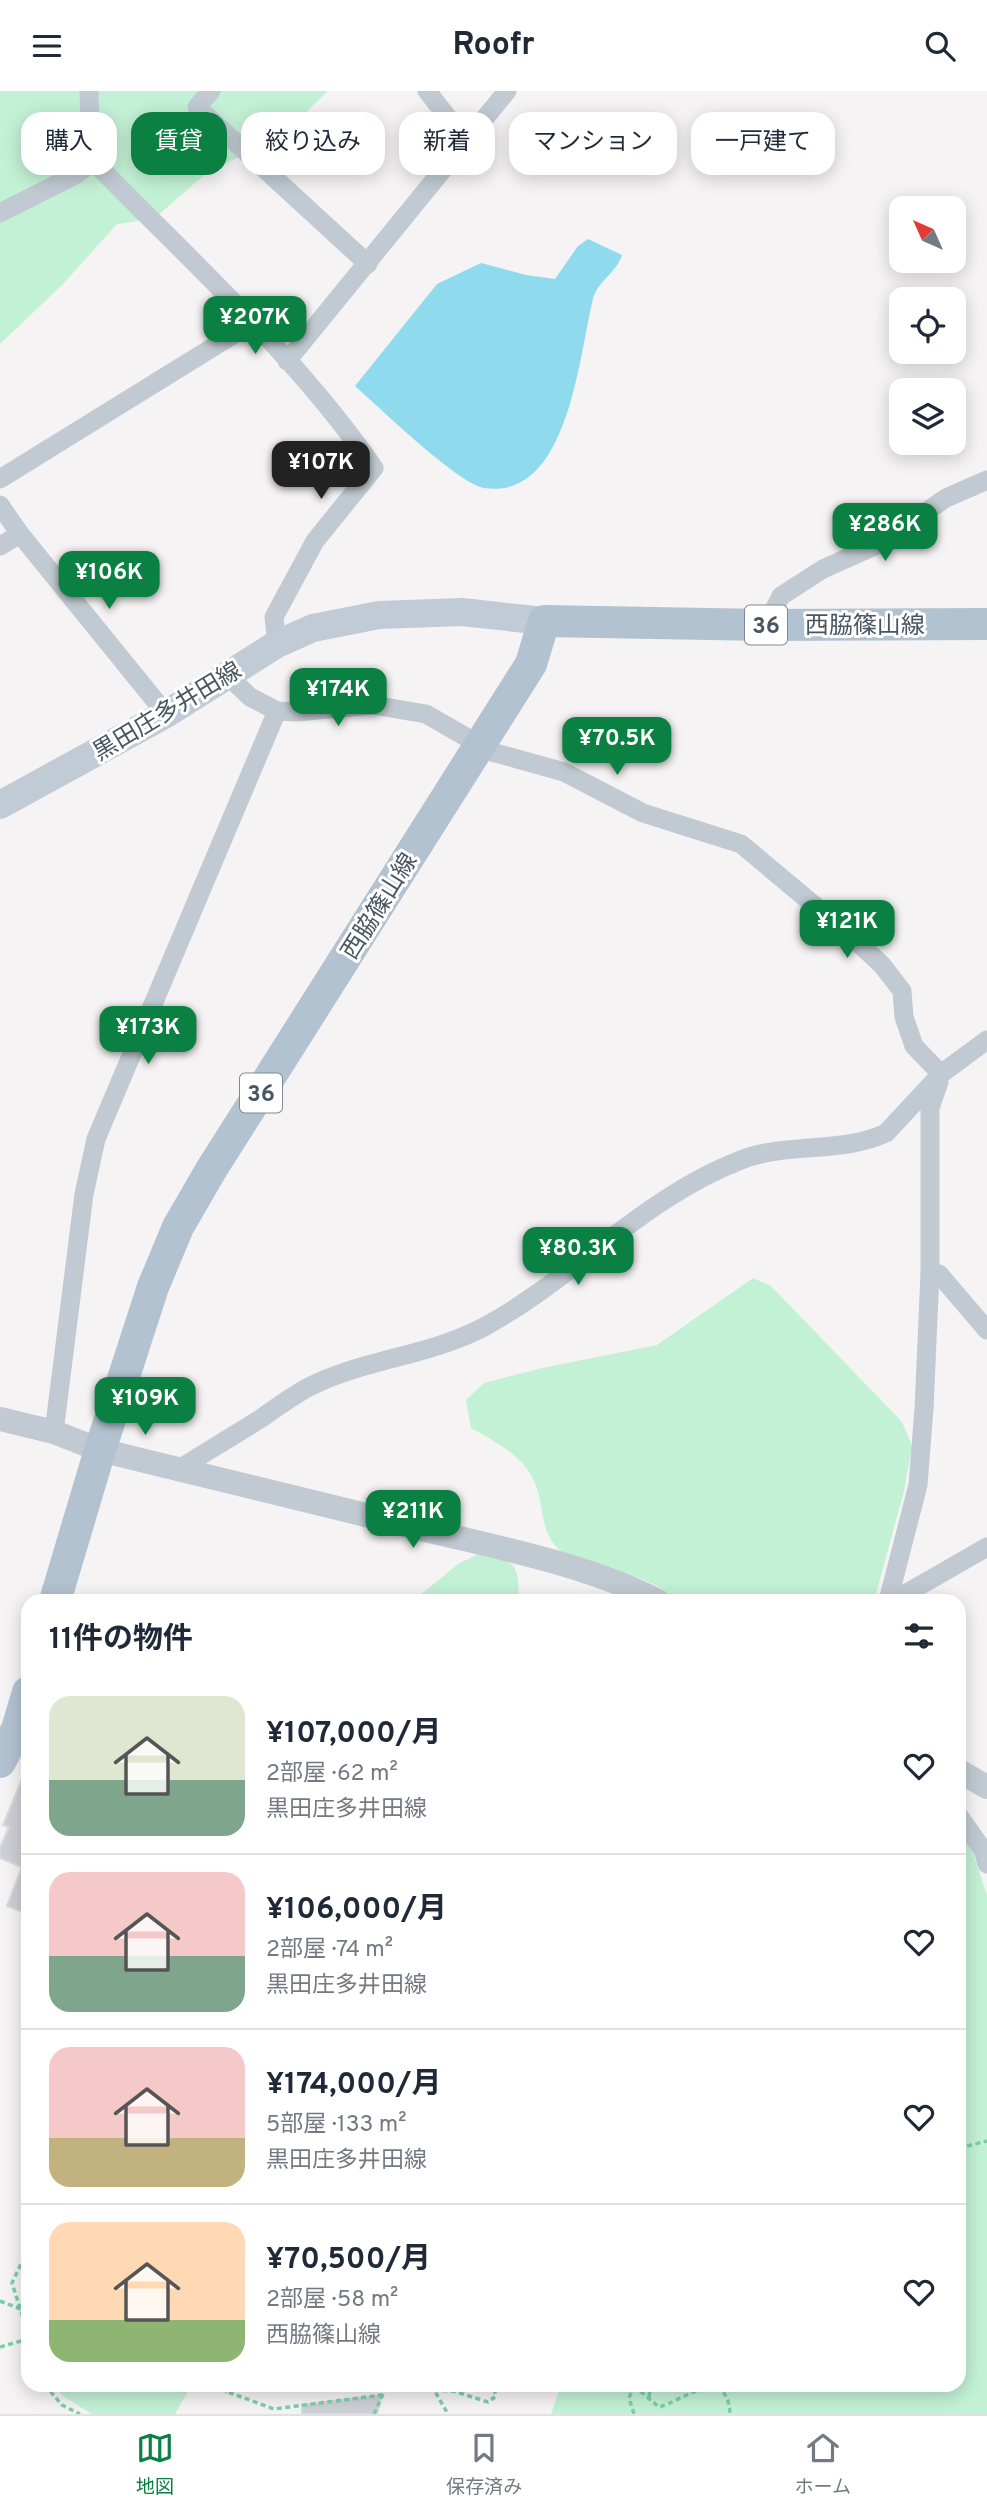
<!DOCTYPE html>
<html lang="ja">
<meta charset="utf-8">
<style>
body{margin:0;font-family:Overpass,"Noto Sans JP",sans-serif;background:#f2f2f3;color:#1f2937;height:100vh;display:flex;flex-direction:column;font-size:26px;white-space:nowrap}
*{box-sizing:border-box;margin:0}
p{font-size:23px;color:#747a83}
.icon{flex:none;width:38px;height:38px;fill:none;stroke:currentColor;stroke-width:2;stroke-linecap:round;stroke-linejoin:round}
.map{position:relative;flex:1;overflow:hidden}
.details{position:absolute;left:21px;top:1503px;width:945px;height:798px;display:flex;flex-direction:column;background:#fff;border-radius:21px;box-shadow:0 4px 18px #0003}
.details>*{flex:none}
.top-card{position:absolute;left:21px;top:21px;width:945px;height:63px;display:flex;gap:14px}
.needle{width:46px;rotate:315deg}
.tools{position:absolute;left:889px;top:105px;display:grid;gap:14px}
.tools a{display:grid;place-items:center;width:77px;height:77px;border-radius:14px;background:#fff;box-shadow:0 4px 18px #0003;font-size:35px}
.price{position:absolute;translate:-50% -60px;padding:0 16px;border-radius:14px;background:#0b8043;color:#fff;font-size:23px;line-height:46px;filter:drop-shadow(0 2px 4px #0008)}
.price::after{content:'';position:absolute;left:50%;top:42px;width:21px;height:16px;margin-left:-10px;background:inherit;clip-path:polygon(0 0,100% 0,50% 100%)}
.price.current{background:#222;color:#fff}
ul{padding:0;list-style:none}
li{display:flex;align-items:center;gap:21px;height:175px;padding:0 28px}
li+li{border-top:2px solid #e0e1e3}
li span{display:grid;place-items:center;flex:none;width:196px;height:140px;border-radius:21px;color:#555}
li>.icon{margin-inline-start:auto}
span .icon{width:84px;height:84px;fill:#fffc;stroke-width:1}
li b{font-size:30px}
h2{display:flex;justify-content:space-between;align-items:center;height:84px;padding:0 28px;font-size:30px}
.pill{padding:0 24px;border-radius:21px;background:#fff;box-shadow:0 4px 18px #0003;font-size:24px;line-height:63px}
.pill.current{background:#0b8043;color:#fff}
header{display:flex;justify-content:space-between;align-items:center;height:91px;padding:0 28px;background:#fff;font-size:32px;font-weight:700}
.menu{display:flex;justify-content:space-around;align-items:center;height:98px;border-top:2px solid #e0e1e3;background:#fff;font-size:19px;color:#747a83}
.menu a{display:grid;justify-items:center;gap:4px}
.menu .current{color:#0b8043}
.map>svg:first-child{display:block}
.green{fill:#c3f1d5}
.water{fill:#90daee}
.building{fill:#cdcfd5;stroke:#d7d9de;stroke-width:2}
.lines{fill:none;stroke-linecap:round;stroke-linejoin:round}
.path{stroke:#7ad0a6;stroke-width:3.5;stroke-dasharray:5 3.5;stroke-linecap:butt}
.minor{stroke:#c1cad2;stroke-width:19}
.tertiary{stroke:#c1cad2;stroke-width:24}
.secondary{stroke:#c1cbd6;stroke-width:28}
.primary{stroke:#b3c2d1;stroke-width:32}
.labels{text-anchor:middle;stroke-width:6;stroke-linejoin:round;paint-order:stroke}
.shield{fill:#fff;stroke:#808990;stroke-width:2}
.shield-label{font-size:23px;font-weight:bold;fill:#4a5661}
.street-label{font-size:24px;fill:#4a5661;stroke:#fff}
</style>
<header><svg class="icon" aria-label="menu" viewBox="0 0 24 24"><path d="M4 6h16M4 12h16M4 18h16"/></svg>Roofr<svg class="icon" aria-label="search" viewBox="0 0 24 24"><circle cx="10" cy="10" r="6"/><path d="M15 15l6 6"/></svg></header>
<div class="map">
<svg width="987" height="2323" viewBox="0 0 987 2323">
<rect width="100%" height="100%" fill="#f5f3f3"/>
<!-- green -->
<path class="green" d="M 0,0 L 328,0 L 282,44 L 204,84 L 154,128 L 117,133 L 62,194 L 0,253 Z
M 753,1187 L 771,1195 L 902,1331 L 912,1355 L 904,1400 L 874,1510 L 672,1510 C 667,1485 580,1476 562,1461 C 539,1443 545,1416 535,1392 C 522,1363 497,1352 471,1337 L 466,1309 L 484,1292 L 542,1277 L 657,1254 Z
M 480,1462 C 517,1472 518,1471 519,1510 L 413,1510 L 458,1473 Z
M 959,1735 L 971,1756 L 987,1804 L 987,2323 L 551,2323 L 561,2294 L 959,2294 Z
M 53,2294 L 189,2294 L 191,2295 L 175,2323 L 92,2323 L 64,2306 Z"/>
<!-- water -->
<path class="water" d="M 588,148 L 622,164 C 617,181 597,191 593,208 C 579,263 569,410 484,397 C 457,392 379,316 355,295 L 437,193 L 481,172 L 526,184 L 555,188 L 578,155 Z"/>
<!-- building -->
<path class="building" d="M 28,1674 L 28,1823 L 7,1815 L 22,1776 L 0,1767 L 0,1757 L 9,1736 L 3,1734 Z
M 382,2304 L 377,2323 L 302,2323 L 302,2314 Z"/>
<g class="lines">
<!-- path -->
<path class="path" d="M 959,2057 L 987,2050
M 28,2124 L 28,2130
M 28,2158 L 12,2192 L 28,2242
M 0,2210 L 28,2221
M 0,2256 L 28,2248
M 45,2294 L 62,2314 L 80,2323
M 210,2294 L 227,2301
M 231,2294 L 228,2301 L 274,2318 L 382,2304
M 421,2294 L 434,2299 L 448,2323
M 634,2294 L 629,2307 L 634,2323
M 634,2295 L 659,2316 C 681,2311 727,2271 730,2323
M 434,2299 L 453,2300 L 488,2311 L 496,2305 L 493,2294
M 649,2306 L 651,2294
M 374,2323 L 387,2294"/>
<!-- minor -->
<path class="minor" d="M 89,0 L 91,71
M 211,0 L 197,16 L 368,173
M 427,0 L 467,51
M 91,71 L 103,80 C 196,175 298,267 374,377 L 315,450 L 274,526 L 277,553
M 0,122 L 77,83 L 91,71
M 287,270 L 507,0
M 0,388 L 252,232
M 0,414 L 20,443 L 166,623
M 0,455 L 20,443
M 766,534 L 781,505 L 823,478 L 881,452 L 946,407 L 987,389
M 227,584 L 250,606 L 277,620 L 296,621 L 373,614 L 426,623 L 492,661 L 564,681 L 643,722 L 741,753 L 850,844 L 882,874 L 902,900 L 904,926 L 914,955 L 941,983
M 930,1182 L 939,1183 L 987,1239
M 54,1341 L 84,1103 L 96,1048 L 277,620
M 179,1378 C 206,1361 233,1345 260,1328 C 276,1317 292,1305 309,1296 C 364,1268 429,1265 484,1236 C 574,1187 644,1106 741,1069 C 786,1051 841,1063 886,1042 L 941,983 L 987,949
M 888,1510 L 918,1394 L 924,1318 L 930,1182 L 930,1017 L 939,991
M 893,1510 L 987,1456
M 959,1725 L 983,1759 L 987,1773"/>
<!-- tertiary -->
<path class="tertiary" d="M 0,1328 L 54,1341 L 100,1359 C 210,1385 320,1413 430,1440 C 504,1458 590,1475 658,1510
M 959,1680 L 987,1696"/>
<!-- secondary -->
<path class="secondary" d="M 0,714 L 166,623 L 277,553 L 313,537 L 379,524 L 462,521 L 544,530"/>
<!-- primary -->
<path class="primary" d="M 55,1510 L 100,1359 L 153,1196 L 178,1136 L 211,1079 L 531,573 L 544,530 L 766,534 L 987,533
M 0,1671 L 17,1638 L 28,1601"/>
</g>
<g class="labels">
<!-- shield labels -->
<g class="shield">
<rect x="745" y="514.5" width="42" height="39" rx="5"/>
<rect x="240" y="982.5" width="42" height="39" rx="5"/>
</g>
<g class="shield-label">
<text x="766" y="542">36</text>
<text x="261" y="1010">36</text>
</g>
<!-- street labels -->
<g class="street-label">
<text x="865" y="542">西脇篠山線</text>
<text transform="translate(167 620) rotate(-31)" y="8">黒田庄多井田線</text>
<text transform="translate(379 815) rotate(-58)" y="8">西脇篠山線</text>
</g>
</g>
</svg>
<div class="tools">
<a><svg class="needle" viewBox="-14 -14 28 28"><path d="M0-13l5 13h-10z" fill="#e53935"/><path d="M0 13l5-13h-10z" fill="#747a83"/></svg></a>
<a><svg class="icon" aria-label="locate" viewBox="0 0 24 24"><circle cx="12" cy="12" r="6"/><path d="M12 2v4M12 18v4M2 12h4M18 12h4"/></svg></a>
<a><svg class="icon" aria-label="layers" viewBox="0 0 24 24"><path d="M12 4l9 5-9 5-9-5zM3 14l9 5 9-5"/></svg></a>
</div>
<b class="price" style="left:255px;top:265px">¥207K</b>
<b class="price current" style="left:321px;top:410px">¥107K</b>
<b class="price" style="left:885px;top:472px">¥286K</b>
<b class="price" style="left:109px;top:520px">¥106K</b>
<b class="price" style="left:338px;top:637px">¥174K</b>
<b class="price" style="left:617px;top:686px">¥70.5K</b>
<b class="price" style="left:847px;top:869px">¥121K</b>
<b class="price" style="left:148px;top:975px">¥173K</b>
<b class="price" style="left:578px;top:1196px">¥80.3K</b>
<b class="price" style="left:145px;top:1346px">¥109K</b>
<b class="price" style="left:413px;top:1459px">¥211K</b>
<div class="top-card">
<a class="pill">購入</a>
<a class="pill current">賃貸</a>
<a class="pill">絞り込み</a>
<a class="pill">新着</a>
<a class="pill">マンション</a>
<a class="pill">一戸建て</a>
</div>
<section class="details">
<h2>11件の物件<svg class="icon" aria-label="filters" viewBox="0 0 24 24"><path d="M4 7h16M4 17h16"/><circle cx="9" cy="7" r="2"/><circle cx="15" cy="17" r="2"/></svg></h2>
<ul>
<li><span style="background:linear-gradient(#dfe7d0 60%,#7fa58c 0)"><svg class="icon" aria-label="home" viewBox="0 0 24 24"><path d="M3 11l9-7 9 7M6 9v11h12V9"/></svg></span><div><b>¥107,000/月</b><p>2部屋 · 62 m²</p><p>黒田庄多井田線</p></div><svg class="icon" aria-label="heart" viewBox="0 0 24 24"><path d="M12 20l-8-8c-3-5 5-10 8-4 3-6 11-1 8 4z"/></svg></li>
<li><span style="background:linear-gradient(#f6c9c9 60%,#7fa58c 0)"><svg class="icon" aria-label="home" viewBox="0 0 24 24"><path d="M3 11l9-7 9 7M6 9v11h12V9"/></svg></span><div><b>¥106,000/月</b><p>2部屋 · 74 m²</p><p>黒田庄多井田線</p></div><svg class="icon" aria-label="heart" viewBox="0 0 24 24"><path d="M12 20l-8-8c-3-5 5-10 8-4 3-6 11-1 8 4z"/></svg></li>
<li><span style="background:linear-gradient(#f6c9c9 65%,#c2b280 0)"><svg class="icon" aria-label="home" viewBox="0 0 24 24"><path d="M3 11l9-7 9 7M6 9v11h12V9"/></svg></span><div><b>¥174,000/月</b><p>5部屋 · 133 m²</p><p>黒田庄多井田線</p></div><svg class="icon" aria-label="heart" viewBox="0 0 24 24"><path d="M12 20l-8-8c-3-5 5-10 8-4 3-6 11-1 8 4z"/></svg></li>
<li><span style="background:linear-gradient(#ffd9b3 70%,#8fb573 0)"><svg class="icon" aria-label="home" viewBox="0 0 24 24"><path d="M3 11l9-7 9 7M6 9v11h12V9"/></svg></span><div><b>¥70,500/月</b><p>2部屋 · 58 m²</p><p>西脇篠山線</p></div><svg class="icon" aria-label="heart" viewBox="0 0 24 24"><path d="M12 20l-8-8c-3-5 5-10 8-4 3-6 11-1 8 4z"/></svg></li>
</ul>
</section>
</div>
<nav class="menu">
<a class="current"><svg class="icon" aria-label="map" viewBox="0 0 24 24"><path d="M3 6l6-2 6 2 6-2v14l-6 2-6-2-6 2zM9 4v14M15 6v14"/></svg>地図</a>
<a><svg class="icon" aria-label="saved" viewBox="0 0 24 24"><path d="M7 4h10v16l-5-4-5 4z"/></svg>保存済み</a>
<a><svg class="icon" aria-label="home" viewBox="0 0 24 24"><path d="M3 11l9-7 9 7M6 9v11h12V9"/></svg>ホーム</a>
</nav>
